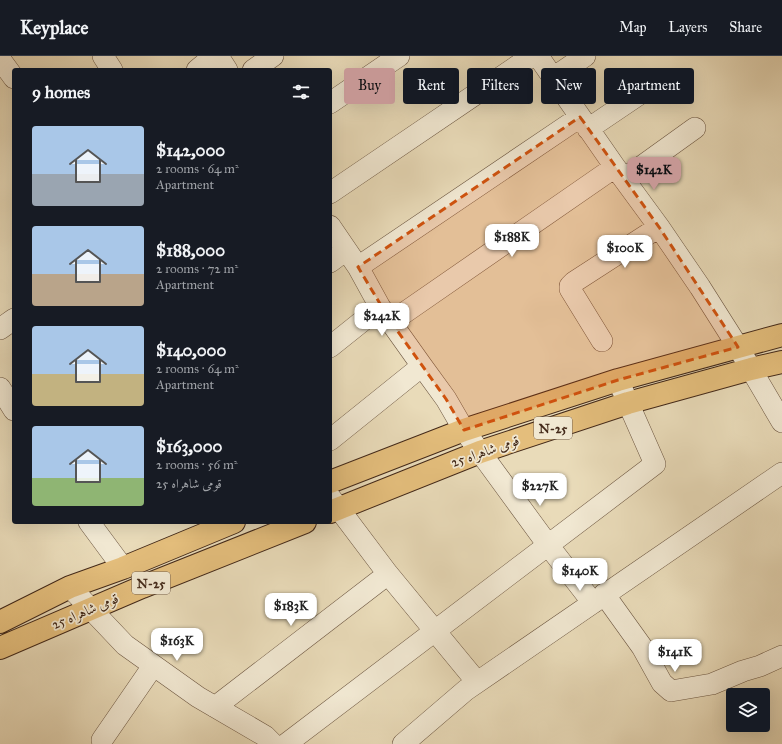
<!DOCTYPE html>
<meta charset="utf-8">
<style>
body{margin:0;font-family:"IM FELL Great Primer",Amiri,serif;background:#242831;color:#f1f3f6;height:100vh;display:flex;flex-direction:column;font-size:15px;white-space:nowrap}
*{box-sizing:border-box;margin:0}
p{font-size:13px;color:#9ea1a6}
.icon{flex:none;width:22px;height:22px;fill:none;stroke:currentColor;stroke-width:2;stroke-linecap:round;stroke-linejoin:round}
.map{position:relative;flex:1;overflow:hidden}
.sheet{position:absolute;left:12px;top:12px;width:320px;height:456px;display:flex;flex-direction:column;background:#171b24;border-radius:4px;box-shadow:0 4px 16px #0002}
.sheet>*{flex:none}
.guide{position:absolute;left:344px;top:12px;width:378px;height:36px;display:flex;gap:8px}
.controls{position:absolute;left:726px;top:632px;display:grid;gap:8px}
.controls a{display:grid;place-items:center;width:44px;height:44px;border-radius:4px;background:#171b24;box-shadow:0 4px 16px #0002;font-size:20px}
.price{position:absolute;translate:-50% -34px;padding:0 9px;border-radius:8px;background:#fff;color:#222;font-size:13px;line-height:26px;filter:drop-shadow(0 1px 2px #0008)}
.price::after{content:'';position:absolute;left:50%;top:24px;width:12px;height:9px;margin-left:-6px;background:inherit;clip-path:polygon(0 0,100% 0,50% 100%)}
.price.on{background:#c59692;color:#111}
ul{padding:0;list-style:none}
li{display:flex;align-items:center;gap:12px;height:100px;padding:0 20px}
li span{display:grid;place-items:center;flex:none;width:112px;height:80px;border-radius:4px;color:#555}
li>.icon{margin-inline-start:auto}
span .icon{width:48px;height:48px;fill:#fffc;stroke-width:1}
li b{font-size:17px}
h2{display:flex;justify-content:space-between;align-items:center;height:48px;padding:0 20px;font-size:17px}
.tag{padding:0 14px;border-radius:4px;background:#171b24;box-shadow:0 4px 16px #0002;font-size:14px;line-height:36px}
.tag.on{background:#c59692;color:#111}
header{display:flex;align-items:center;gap:24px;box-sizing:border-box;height:56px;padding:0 20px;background:#171b24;border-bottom:1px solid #363941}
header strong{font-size:19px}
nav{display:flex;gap:22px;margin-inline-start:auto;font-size:14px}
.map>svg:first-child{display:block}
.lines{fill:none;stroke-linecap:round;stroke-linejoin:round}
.minor-casing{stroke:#6c5641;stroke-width:22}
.highway-casing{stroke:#432919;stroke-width:24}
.minor{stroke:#f1e8d2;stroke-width:21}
.highway{stroke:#e4be7c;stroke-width:22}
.marked{fill:#cf520e;fill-opacity:0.2;stroke:#cf520e;stroke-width:3;stroke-dasharray:8 5;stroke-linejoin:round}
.labels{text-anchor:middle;stroke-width:3.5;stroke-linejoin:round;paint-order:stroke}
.shield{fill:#f1e8d2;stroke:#776250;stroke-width:1}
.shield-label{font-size:13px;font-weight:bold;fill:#432919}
.street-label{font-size:14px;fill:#432919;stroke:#f1e8d2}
</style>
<header>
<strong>Keyplace</strong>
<nav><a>Map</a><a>Layers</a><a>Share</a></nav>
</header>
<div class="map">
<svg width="782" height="688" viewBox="0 0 782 688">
<rect width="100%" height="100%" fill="#e9dbb9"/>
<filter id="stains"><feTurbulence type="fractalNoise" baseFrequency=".005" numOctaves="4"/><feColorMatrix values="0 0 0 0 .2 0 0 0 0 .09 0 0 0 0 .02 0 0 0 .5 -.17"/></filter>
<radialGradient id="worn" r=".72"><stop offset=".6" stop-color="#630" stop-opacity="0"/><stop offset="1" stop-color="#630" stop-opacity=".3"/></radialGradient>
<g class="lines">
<defs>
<path id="minor" d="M 103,0 L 112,14
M 218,0 L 227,14
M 538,0 L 615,111 L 659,171 L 700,231 L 738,291 L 782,366
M 0,3 L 14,22
M 197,14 L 214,0
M 253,14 L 273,0
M 553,22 L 585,0
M 330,47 L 399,0
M 588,73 L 662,23
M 624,123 L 695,72
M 330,137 L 532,0
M 330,170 L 358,211 L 380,251 L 422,310 L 446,343 L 464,374 L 548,489 L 593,547
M 330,206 L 346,194
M 358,211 L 580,61
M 391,266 L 615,111
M 0,273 L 14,263
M 602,285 L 570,233 L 570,230 L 574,226 L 659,171
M 330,291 L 380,251
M 0,332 L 14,354
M 330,384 L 422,310
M 330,441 L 388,518 L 477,626
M 89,466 L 123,512
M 70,531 L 125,589 L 198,641 L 265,680 L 273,688
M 604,538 L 642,591 L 662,627 L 671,635 L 712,628 L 743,615 L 760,610 L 782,600
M 215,651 L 388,518
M 102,684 L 153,610
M 286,688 L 655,408 L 618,324
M 403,688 L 466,634 L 782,417"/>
<path id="highway" d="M 330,426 L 464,374 L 618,324 L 782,279
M 330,456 L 480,396 L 628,347 L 751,313 L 782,306
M 0,566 L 70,531 L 123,512 L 234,466
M 0,592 L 142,531 L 305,466"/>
</defs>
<!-- minor casing -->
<use href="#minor" class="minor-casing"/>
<!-- highway casing -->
<use href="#highway" class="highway-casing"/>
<!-- minor -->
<use href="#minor" class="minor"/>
<!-- highway -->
<use href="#highway" class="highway"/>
</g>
<!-- marked area -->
<path class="marked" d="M 580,61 L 659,171 L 738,291 L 618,324 L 464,374 L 446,343 L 391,266 L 358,211 Z"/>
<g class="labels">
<!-- shield labels -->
<g class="shield">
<rect x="534" y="361" width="38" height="22" rx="3"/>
<rect x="132" y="516" width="38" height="22" rx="3"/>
</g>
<g class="shield-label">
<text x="553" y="377">N-25</text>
<text x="151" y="532">N-25</text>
</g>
<!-- street labels -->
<g class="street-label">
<text transform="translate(485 395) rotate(-19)" y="5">قومی شاہراہ 25</text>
<text transform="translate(85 555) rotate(-23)" y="5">قومی شاہراہ 25</text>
</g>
</g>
<rect width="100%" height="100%" filter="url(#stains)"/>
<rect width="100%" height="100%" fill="url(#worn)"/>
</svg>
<div class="controls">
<a><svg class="icon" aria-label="layers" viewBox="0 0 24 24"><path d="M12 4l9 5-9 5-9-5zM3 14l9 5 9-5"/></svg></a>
</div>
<b class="price on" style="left:654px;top:135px">$142K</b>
<b class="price" style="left:512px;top:202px">$188K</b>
<b class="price" style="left:625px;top:213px">$100K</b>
<b class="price" style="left:382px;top:281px">$242K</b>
<b class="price" style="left:540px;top:451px">$227K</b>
<b class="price" style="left:580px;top:536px">$140K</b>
<b class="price" style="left:291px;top:571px">$183K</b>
<b class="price" style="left:177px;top:606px">$163K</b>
<b class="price" style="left:675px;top:617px">$141K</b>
<div class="guide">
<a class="tag on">Buy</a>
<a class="tag">Rent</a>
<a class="tag">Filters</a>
<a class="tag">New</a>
<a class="tag">Apartment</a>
</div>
<section class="sheet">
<h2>9 homes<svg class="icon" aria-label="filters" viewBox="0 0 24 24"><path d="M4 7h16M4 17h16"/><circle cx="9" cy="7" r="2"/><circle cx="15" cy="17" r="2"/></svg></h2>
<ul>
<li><span style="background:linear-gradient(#a9c7e8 60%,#9aa5b1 0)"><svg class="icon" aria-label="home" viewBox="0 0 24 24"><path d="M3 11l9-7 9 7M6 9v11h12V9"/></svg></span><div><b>$142,000</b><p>2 rooms · 64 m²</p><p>Apartment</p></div></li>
<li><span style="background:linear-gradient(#a9c7e8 60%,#b9a48a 0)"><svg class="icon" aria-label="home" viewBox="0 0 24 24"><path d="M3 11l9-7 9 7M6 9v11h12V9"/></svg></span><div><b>$188,000</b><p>2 rooms · 72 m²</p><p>Apartment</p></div></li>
<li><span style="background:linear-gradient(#a9c7e8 60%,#c2b280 0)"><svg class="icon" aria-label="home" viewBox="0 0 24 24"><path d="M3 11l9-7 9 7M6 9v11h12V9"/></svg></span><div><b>$140,000</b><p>2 rooms · 64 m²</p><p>Apartment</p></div></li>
<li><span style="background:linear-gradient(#a9c7e8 65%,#8fb573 0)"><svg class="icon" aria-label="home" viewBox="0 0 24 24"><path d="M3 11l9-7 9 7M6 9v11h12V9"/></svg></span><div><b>$163,000</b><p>2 rooms · 56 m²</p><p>قومی شاہراہ 25</p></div></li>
</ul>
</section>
</div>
